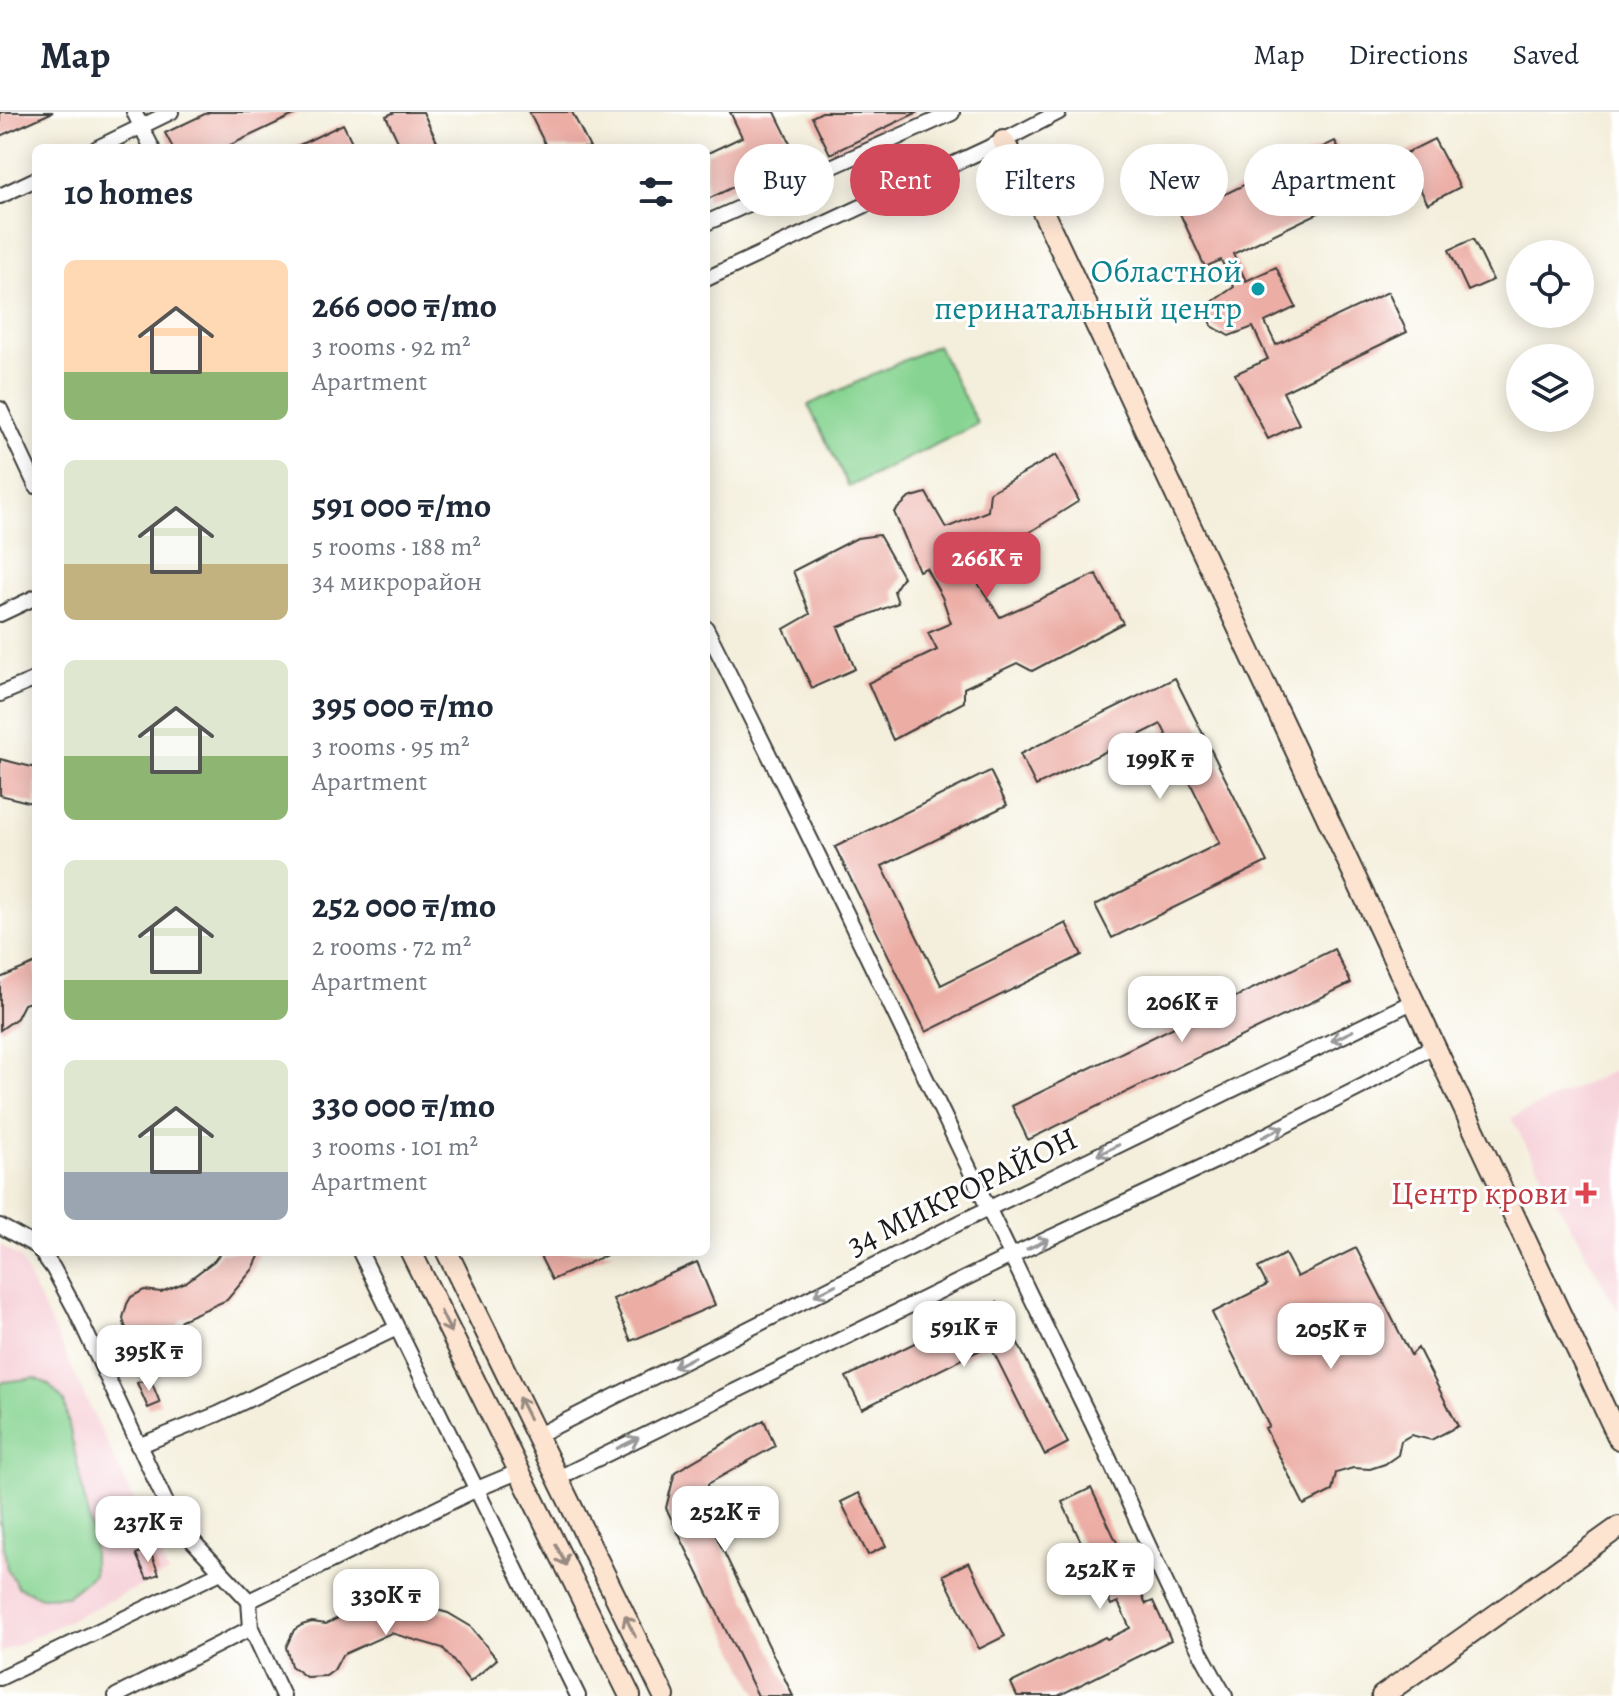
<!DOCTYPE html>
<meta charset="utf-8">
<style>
body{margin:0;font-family:Alegreya,serif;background:#f2f2f3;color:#1f2937;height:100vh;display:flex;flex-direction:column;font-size:30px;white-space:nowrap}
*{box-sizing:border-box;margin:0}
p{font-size:26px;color:#747a83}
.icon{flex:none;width:44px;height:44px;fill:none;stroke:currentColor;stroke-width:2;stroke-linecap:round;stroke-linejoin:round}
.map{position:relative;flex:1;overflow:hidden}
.details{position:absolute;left:32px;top:32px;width:678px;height:1112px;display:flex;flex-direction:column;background:#fff;border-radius:12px;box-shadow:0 4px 20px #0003}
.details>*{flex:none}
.guide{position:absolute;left:734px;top:32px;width:760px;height:72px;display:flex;gap:16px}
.buttons{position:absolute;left:1506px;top:128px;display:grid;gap:16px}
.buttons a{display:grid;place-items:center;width:88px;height:88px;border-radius:50%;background:#fff;box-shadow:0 4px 20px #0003;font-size:40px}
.price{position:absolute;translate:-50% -68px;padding:0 18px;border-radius:16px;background:#fff;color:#222;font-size:26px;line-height:52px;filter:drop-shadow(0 2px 4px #0008)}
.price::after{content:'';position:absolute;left:50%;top:48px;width:24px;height:18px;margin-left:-12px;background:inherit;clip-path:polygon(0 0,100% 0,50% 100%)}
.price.selected{background:#d1495b;color:#fff}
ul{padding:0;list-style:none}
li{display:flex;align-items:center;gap:24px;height:200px;padding:0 32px}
li span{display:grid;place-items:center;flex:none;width:224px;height:160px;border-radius:12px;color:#555}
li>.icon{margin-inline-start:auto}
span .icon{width:96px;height:96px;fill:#fffc;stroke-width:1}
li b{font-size:34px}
h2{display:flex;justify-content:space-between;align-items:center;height:96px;padding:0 32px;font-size:34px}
.pill{padding:0 28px;border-radius:36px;background:#fff;box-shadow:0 4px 20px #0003;font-size:28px;line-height:72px}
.pill.selected{background:#d1495b;color:#fff}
header{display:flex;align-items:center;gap:48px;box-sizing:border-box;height:112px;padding:0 40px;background:#fff;border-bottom:2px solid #e0e1e3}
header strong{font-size:38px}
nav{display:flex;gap:44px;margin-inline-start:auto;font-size:28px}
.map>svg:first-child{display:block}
.built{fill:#f6cfd7}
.green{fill:#87d492;stroke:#527857;stroke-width:2}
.building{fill:#ecada5}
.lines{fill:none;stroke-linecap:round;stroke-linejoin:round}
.street-casing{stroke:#3c3c39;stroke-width:18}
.secondary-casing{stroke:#3c3c39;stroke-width:24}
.street{stroke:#fff;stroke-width:14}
.secondary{stroke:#fde4d1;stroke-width:20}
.oneway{stroke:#999}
.oneway2{stroke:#988a80}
.culture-dot{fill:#0f9aa8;stroke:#fff;stroke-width:3}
.health-dot{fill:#e0444e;stroke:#fff;stroke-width:3}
.labels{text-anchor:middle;stroke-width:6;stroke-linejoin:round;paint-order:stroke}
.culture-label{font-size:32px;fill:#0d838f;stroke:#fff;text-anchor:end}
.street-label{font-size:32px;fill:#1c1c1c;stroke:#fff}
.health-label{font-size:32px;fill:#be3a42;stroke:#fff;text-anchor:end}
</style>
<header>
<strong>Map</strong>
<nav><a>Map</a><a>Directions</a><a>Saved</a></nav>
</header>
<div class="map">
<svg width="1619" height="1584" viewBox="0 0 1619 1584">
<rect width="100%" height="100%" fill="#fff"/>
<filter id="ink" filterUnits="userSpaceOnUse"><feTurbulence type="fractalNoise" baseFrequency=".0125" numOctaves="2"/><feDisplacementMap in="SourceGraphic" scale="16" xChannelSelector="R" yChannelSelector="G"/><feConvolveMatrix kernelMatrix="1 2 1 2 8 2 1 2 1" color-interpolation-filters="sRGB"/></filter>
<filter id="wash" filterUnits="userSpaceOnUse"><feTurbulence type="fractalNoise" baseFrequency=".006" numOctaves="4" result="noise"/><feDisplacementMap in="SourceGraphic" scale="32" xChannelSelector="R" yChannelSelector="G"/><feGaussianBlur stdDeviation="1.8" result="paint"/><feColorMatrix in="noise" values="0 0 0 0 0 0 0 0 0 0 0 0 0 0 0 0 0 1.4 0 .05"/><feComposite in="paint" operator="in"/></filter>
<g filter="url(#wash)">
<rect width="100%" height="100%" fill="#f4efdc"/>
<!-- built -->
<path class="built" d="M 1619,956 L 1619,1201 L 1511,1006 Z
M 0,1133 L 20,1146 L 168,1461 L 0,1541 Z"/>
<!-- green -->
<path class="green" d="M 937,233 L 978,312 L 849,375 L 808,293 Z
M 35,1266 L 49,1273 L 64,1289 L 93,1428 L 93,1463 L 67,1484 L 41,1485 L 18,1475 L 7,1457 L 0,1410 L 0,1273 L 3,1270 Z"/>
<g id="blocks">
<!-- building -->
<path class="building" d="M 0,0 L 53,0 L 0,24 Z
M 209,0 L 300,0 L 224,36 L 173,36 L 165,21 Z
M 395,0 L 423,0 L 440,36 L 401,36 L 386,4 Z
M 529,0 L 572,0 L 590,36 L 547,36 Z
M 730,0 L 775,0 L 797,45 L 706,88 L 706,42 L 742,25 Z
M 822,0 L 918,0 L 830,42 L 812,5 Z
M 343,12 L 355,36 L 293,36 Z
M 1434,27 L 1460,75 L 1428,92 L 1402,43 Z
M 1335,29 L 1360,81 L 1233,142 L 1246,169 L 1276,155 L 1296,195 L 1265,210 L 1276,233 L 1388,180 L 1407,220 L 1283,280 L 1299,312 L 1268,327 L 1235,262 L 1268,247 L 1253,215 L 1229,224 L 1212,214 L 1208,202 L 1212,190 L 1234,175 L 1221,148 L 1205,155 L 1167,74 L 1204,58 L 1217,86 Z
M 1473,127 L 1493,168 L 1468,179 L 1449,138 Z
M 1056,343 L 1079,389 L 1019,427 L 1018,446 L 974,465 L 1000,505 L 1096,462 L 1123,511 L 1032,559 L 1017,551 L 964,576 L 964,590 L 893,628 L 868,571 L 937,538 L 928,521 L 951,511 L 942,485 L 926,456 L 919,459 L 894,400 L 909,386 L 926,381 L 946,416 L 988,399 L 990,380 Z
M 879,423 L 903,465 L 894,479 L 898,491 L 838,515 L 855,557 L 812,576 L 784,517 L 810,502 L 793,459 L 857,426 Z
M 1175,566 L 1267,750 L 1112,826 L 1095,793 L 1220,731 L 1161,612 L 1036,674 L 1020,642 Z
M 0,647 L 36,656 L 36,692 L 0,683 Z
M 990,659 L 1007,693 L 882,754 L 941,873 L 1066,811 L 1082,843 L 926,920 L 835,735 Z
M 1334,837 L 1351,871 L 1028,1028 L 1012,994 Z
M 36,851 L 36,888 L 24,892 L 17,906 L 0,918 L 0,866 Z
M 1356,1136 L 1411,1243 L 1418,1236 L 1458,1314 L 1431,1328 L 1411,1323 L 1401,1329 L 1398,1343 L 1385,1352 L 1370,1357 L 1353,1356 L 1336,1361 L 1332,1379 L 1304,1393 L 1265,1316 L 1269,1314 L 1212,1201 L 1267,1173 L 1258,1156 L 1285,1142 L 1297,1165 Z
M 221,1140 L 261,1140 L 253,1157 L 227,1188 L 181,1208 L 169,1227 L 155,1233 L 140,1230 L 133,1226 L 125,1214 L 123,1206 L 127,1192 L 131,1185 L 144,1178 L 161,1180 L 186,1170 L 214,1149 Z
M 538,1140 L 613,1140 L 552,1168 Z
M 697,1150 L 715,1193 L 631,1229 L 613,1187 Z
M 997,1190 L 1068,1331 L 1045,1343 L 990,1233 L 862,1297 L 846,1265 Z
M 150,1266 L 160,1291 L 148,1296 L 137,1271 Z
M 764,1308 L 775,1334 L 708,1372 L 708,1407 L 793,1584 L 758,1584 L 666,1396 L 675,1360 Z
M 1091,1376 L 1146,1492 L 1153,1489 L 1171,1528 L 1058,1584 L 1017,1584 L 1011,1571 L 1105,1525 L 1107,1527 L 1130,1516 L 1118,1490 L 1111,1493 L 1062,1390 Z
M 859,1381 L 886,1434 L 868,1443 L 841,1390 Z
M 149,1437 L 159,1462 L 147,1467 L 136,1442 Z
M 969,1450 L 1005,1524 L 979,1537 L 943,1463 Z
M 400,1488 L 448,1501 L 470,1514 L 497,1547 L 470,1570 L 443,1536 L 391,1521 L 342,1543 L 334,1558 L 326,1564 L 306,1565 L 291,1554 L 286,1535 L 294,1518 L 302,1513 L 312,1510 L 326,1512 L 369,1491 Z"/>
</g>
</g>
<g filter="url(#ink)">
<use href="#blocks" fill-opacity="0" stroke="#3c3c39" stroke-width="2"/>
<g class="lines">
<defs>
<path id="street" d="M 134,0 L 152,36
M 97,36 L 171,0
M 0,84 L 36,67
M 706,111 L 952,1
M 706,167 L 1003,29 L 1059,0
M 0,297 L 36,374
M 0,502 L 36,485
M 706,516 C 835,772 956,1032 1082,1290 C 1130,1387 1169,1490 1225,1584
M 0,582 L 36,567
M 0,1114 L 36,1134
M 41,1140 L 53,1156 L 75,1197 L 175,1410 L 249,1489 L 251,1516 L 283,1584
M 360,1140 L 578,1584
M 538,1323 L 963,1109 L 1412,890
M 138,1334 L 218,1302 L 397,1216
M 558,1366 L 1011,1144 L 1215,1049 L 1363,974 L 1433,934
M 249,1489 L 477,1377 L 520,1359
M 0,1566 L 221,1460
M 116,1584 L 251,1516"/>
<path id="secondary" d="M 1003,29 L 1029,70 L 1619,1327
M 411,1140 L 630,1584
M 447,1140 L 664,1584
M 1382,1584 L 1619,1415"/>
</defs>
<!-- street casing -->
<use href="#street" class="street-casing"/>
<!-- secondary casing -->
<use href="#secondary" class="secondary-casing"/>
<!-- street -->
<use href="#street" class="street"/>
<!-- secondary -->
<use href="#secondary" class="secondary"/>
</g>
<!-- one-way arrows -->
<defs><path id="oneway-shaft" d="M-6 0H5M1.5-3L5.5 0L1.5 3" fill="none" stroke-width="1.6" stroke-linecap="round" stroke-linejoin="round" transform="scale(2)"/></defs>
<g class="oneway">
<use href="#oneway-shaft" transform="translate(1342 924) rotate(154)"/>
<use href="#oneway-shaft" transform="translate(1273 1020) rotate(-27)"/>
<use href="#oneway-shaft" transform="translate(1108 1038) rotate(154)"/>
<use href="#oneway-shaft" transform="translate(1038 1132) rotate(-25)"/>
<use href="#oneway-shaft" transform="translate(825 1178) rotate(153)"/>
<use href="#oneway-shaft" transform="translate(684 1250) rotate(153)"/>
<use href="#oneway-shaft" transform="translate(628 1331) rotate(-26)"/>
</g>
<g class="oneway2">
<use href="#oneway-shaft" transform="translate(446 1210) rotate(64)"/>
<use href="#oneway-shaft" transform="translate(524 1296) rotate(-117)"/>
<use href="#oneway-shaft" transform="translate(561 1443) rotate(64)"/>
<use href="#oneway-shaft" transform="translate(630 1514) rotate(-116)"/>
</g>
</g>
<!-- markers -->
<circle class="culture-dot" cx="1258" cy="177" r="8"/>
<path class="health-dot" d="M1582 1069h8v8h8v8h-8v8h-8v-8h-8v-8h8z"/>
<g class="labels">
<!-- culture labels -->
<g class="culture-label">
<text x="1242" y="170">Областной<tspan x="1242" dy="37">перинатальный центр</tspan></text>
</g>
<!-- street labels -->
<g class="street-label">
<text transform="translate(962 1079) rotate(-26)" y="11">34 МИКРОРАЙОН</text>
</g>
<!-- health labels -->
<g class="health-label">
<text x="1568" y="1092">Центр крови</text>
</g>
</g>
</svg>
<div class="buttons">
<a><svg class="icon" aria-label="locate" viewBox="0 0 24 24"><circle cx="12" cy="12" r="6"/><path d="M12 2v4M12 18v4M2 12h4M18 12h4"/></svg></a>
<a><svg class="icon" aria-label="layers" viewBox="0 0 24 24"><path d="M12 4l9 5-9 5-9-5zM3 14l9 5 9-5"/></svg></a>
</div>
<b class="price selected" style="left:987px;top:488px">266K ₸</b>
<b class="price" style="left:1160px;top:689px">199K ₸</b>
<b class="price" style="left:1182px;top:932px">206K ₸</b>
<b class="price" style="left:964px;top:1257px">591K ₸</b>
<b class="price" style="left:1331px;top:1259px">205K ₸</b>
<b class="price" style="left:149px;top:1281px">395K ₸</b>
<b class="price" style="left:725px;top:1442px">252K ₸</b>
<b class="price" style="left:148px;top:1452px">237K ₸</b>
<b class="price" style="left:1100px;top:1499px">252K ₸</b>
<b class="price" style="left:386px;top:1525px">330K ₸</b>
<div class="guide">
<a class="pill">Buy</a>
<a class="pill selected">Rent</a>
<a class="pill">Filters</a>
<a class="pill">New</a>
<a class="pill">Apartment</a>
</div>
<section class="details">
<h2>10 homes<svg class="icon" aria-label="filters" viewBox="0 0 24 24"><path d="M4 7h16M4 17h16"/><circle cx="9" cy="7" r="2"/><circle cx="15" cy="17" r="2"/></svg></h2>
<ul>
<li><span style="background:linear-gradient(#ffd9b3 70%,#8fb573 0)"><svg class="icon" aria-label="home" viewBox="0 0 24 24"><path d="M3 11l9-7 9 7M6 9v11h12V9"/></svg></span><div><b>266 000 ₸/mo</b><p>3 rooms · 92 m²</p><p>Apartment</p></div></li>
<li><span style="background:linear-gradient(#dfe7d0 65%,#c2b280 0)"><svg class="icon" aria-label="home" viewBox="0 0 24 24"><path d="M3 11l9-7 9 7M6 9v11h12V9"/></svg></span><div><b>591 000 ₸/mo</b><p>5 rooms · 188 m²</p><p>34 микрорайон</p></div></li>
<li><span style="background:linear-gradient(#dfe7d0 60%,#8fb573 0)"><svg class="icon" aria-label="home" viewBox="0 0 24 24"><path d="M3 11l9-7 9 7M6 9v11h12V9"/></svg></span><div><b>395 000 ₸/mo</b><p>3 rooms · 95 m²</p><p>Apartment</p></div></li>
<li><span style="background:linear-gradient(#dfe7d0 75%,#8fb573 0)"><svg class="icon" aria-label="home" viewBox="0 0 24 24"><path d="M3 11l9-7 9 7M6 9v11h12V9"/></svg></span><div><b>252 000 ₸/mo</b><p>2 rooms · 72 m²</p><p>Apartment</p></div></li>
<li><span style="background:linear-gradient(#dfe7d0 70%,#9aa5b1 0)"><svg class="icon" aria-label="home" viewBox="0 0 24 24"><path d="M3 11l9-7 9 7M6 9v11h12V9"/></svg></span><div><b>330 000 ₸/mo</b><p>3 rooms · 101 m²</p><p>Apartment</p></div></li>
</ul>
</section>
</div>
